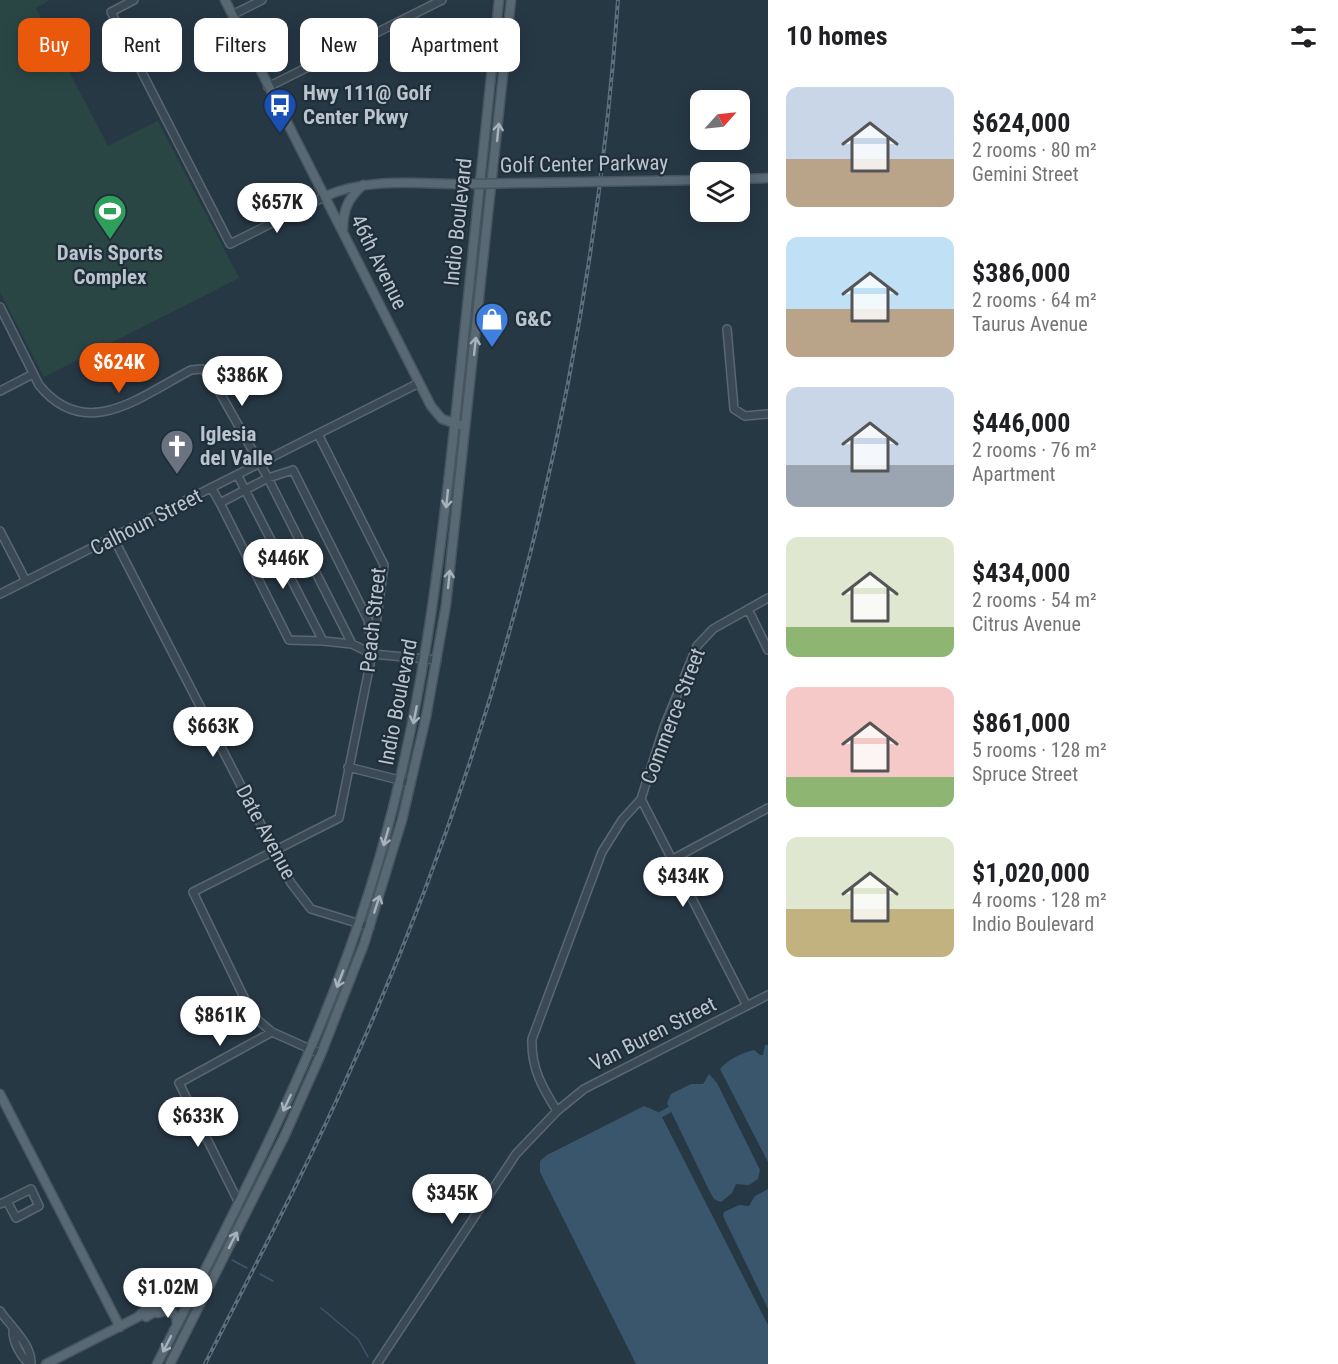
<!DOCTYPE html>
<meta charset="utf-8">
<style>
body{margin:0;font-family:"Roboto Condensed",sans-serif;background:#f2f2f2;color:#202124;height:100vh;display:flex;flex-direction:column;font-size:22px;white-space:nowrap}
*{box-sizing:border-box;margin:0}
p{font-size:20px;color:#757577}
.icon{flex:none;width:33px;height:33px;fill:none;stroke:currentColor;stroke-width:2;stroke-linecap:round;stroke-linejoin:round}
.map{position:relative;flex:1;overflow:hidden}
.details{display:flex;flex-direction:column;background:#fff;width:570px}
.details>*{flex:none}
.guide{position:absolute;left:18px;top:18px;width:570px;height:54px;display:flex;gap:12px}
.needle{width:39px;rotate:63deg}
.controls{position:absolute;left:690px;top:90px;display:grid;gap:12px}
.controls a{display:grid;place-items:center;width:60px;height:60px;border-radius:12px;background:#fff;box-shadow:0 3px 15px #0003;font-size:30px}
.price{position:absolute;translate:-50% -51px;padding:0 14px;border-radius:21px;background:#fff;color:#222;font-size:20px;line-height:39px;filter:drop-shadow(0 2px 3px #0008)}
.price::after{content:'';position:absolute;left:50%;top:36px;width:18px;height:14px;margin-left:-9px;background:inherit;clip-path:polygon(0 0,100% 0,50% 100%)}
.price.selected{background:#ea580c;color:#fff}
ul{padding:0;list-style:none}
li{display:flex;align-items:center;gap:18px;height:150px;padding:0 18px}
li span{display:grid;place-items:center;flex:none;width:168px;height:120px;border-radius:12px;color:#555}
li>.icon{margin-inline-start:auto}
span .icon{width:72px;height:72px;fill:#fffc;stroke-width:1}
li b{font-size:26px}
h2{display:flex;justify-content:space-between;align-items:center;height:72px;padding:0 18px;font-size:26px}
.chip{padding:0 21px;border-radius:12px;background:#fff;box-shadow:0 3px 15px #0003;font-size:21px;line-height:54px}
.chip.selected{background:#ea580c;color:#fff}
main{display:flex;flex:1;min-height:0}
.map>svg:first-child{display:block}
.green{fill:#294645}
.water{fill:#3a566d}
.lines{fill:none;stroke-linecap:round;stroke-linejoin:round}
.stream{stroke:#3a566d;stroke-width:1.5}
.canal{stroke:#3a566d;stroke-width:6}
.minor-casing{stroke:#5a6772;stroke-width:10}
.major-casing{stroke:#485561;stroke-width:11}
.minor{stroke:#3b4955;stroke-width:7}
.major{stroke:#596974;stroke-width:8}
.rail-casing{stroke:#5d6e7c;stroke-width:4}
.rail{stroke:#202e3a;stroke-width:1.5;stroke-dasharray:4.5;stroke-linecap:butt}
.major-bridge-casing{stroke:#485561;stroke-width:11;stroke-linecap:butt}
.major-bridge{stroke:#596974;stroke-width:8}
.oneway{stroke:#a6b2bc}
.labels{text-anchor:middle;stroke-width:4.5;stroke-linejoin:round;paint-order:stroke}
.poi-label{font-size:21px;font-weight:bold;fill:#b9c4ce;stroke:#202e3a;text-anchor:start}
.street-label{font-size:21px;fill:#b9c4ce;stroke:#202e3a}
</style>
<main>
<div class="map">
<svg width="768" height="1364" viewBox="0 0 768 1364">
<rect width="100%" height="100%" fill="#273845"/>
<!-- green -->
<path class="green" d="M 0,0 L 50,0 L 36,8 L 108,146 L 158,121 L 239,278 L 44,377 L 0,292 Z"/>
<!-- water -->
<path class="water" d="M 765,1045 L 768,1045 L 768,1162 L 720,1069 C 728,1059 742,1053 754,1050 L 760,1055 L 763,1055 Z
M 709,1074 L 717,1083 L 760,1170 L 758,1179 L 749,1185 L 736,1184 L 732,1193 L 721,1202 L 714,1199 L 709,1190 L 667,1103 L 671,1094 L 691,1084 L 703,1084 Z
M 644,1106 L 658,1112 L 663,1119 L 768,1325 L 768,1364 L 636,1364 L 540,1172 L 540,1161 L 547,1155 Z
M 768,1189 L 768,1309 L 723,1216 L 724,1212 L 739,1205 L 749,1206 L 755,1196 Z"/>
<g class="lines">
<!-- stream -->
<path class="stream" d="M 232,1260 L 247,1268
M 260,1274 L 273,1281
M 321,1308 L 358,1339 L 368,1357"/>
<!-- canal -->
<path class="canal" d="M 660,1115 L 669,1110"/>
<defs>
<path id="minor" d="M 134,0 L 111,12 L 230,244 L 326,196
M 232,15 L 262,0
M 268,87 L 442,0
M 0,307 L 39,385 C 86,443 141,396 191,370 L 202,369 L 211,377 L 268,478 L 352,644
M 727,329 L 734,409 L 745,416 L 768,414
M 0,391 L 33,374
M 318,434 L 384,565 L 372,654 L 339,818 L 193,892 L 253,1016 L 272,1032 L 321,1054
M 238,476 L 323,641 L 352,644 L 372,654 L 437,660
M 212,489 L 220,503
M 0,531 L 26,581
M 114,539 L 291,883 L 311,909 L 370,927
M 0,594 L 419,383
M 748,609 L 768,650
M 323,641 L 289,640 L 220,503 L 268,478 L 293,470 L 368,620 L 371,642
M 348,767 L 411,783
M 641,799 L 747,1006
M 673,859 L 768,808
M 557,1111 C 542,1087 531,1068 532,1039 L 602,852 L 622,820 L 641,799 L 664,727 L 697,646 L 713,629 L 768,598
M 238,1201 L 179,1083 L 272,1032
M 0,1204 L 7,1201 L 31,1189 L 39,1206 L 16,1218 L 7,1201
M 0,1311 C 10,1326 32,1344 31,1364 C 21,1359 13,1342 13,1331
M 377,1364 L 516,1154 L 557,1111 L 584,1089 L 768,995"/>
<path id="major" d="M 225,0 L 431,406 L 442,419 L 460,425
M 740,179 L 768,178
M 326,196 C 368,177 420,184 466,184
M 343,229 C 343,210 348,198 363,185
M 0,1094 L 120,1327
M 158,1313 L 170,1310 L 176,1317 L 177,1324
M 146,1317 L 167,1304 L 192,1301
M 46,1364 L 138,1317 C 146,1306 186,1285 199,1289
M 157,1364 C 236,1209 318,1055 370,889 C 422,724 441,555 459,384 C 473,256 486,128 499,0
M 170,1364 L 285,1135 L 321,1054 L 364,944 L 402,820 L 426,717 L 446,605 L 511,0"/>
</defs>
<!-- minor casing -->
<use href="#minor" class="minor-casing"/>
<!-- major casing -->
<use href="#major" class="major-casing"/>
<!-- minor -->
<use href="#minor" class="minor"/>
<!-- major -->
<use href="#major" class="major"/>
<defs>
<path id="rail" d="M 205,1364 C 254,1267 305,1172 349,1073 C 503,733 592,371 618,0"/>
</defs>
<!-- rail casing -->
<use href="#rail" class="rail-casing"/>
<!-- rail -->
<use href="#rail" class="rail"/>
<defs>
<path id="major-bridge" d="M 466,184 L 700,180"/>
</defs>
<!-- major-bridge casing -->
<use href="#major-bridge" class="major-bridge-casing"/>
<!-- major-bridge -->
<use href="#major-bridge" class="major-bridge"/>
</g>
<!-- one-way arrows -->
<defs><path id="oneway-shaft" d="M-6 0H5M1.5-3L5.5 0L1.5 3" fill="none" stroke-width="1.6" stroke-linecap="round" stroke-linejoin="round" transform="scale(1.5)"/></defs>
<g class="oneway">
<use href="#oneway-shaft" transform="translate(498 132) rotate(-84)"/>
<use href="#oneway-shaft" transform="translate(475 346) rotate(-84)"/>
<use href="#oneway-shaft" transform="translate(447 499) rotate(96)"/>
<use href="#oneway-shaft" transform="translate(449 579) rotate(-84)"/>
<use href="#oneway-shaft" transform="translate(415 715) rotate(101)"/>
<use href="#oneway-shaft" transform="translate(386 837) rotate(106)"/>
<use href="#oneway-shaft" transform="translate(377 904) rotate(-72)"/>
<use href="#oneway-shaft" transform="translate(340 979) rotate(111)"/>
<use href="#oneway-shaft" transform="translate(287 1103) rotate(115)"/>
<use href="#oneway-shaft" transform="translate(233 1240) rotate(-63)"/>
<use href="#oneway-shaft" transform="translate(167 1344) rotate(117)"/>
</g>
<!-- icons -->
<defs>
<symbol id="bus-pin" viewBox="-11 -11 22 30"><path d="M0 17L-7.5 6A9.5 9.5 0 1 1 7.5 6Z" fill="#1a4fb4" stroke="#202e3a"/><path d="M-5-6H5V4H4V6H2V4H-2V6H-4V4H-5ZM-3.5-4V0h7V-4ZM-3.5 1.2v1.5H-2V1.2ZM2 1.2v1.5H3.5V1.2Z" fill="#fff"/></symbol>
<symbol id="stadium-pin" viewBox="-11 -11 22 30"><path d="M0 17L-7.5 6A9.5 9.5 0 1 1 7.5 6Z" fill="#2e9e5b" stroke="#202e3a"/><path d="M0-5a6.5 5 0 1 0 0 10a6.5 5 0 1 0 0-10ZM-3.5-1.8h7v3.6h-7Z" fill="#fff"/></symbol>
<symbol id="shop-pin" viewBox="-11 -11 22 30"><path d="M0 17L-7.5 6A9.5 9.5 0 1 1 7.5 6Z" fill="#3f7fe0" stroke="#202e3a"/><path d="M-5-2.5h2.3a2.7 3.5 0 0 1 5.4 0H5L5.5 6h-11ZM-1.5-2.5h3a1.5 2.3 0 0 0-3 0Z" fill="#fff"/></symbol>
<symbol id="church-pin" viewBox="-11 -11 22 30"><path d="M0 17L-7.5 6A9.5 9.5 0 1 1 7.5 6Z" fill="#6b7280" stroke="#202e3a"/><path d="M-1.2-6h2.4v3.5h3.3v2.4h-3.3V6h-2.4V-.1h-3.3v-2.4h3.3Z" fill="#fff"/></symbol>
</defs>
<g fill-rule="evenodd">
<use href="#bus-pin" x="261" y="86" width="38" height="52"/>
<use href="#stadium-pin" x="91" y="192" width="38" height="52"/>
<use href="#shop-pin" x="473" y="300" width="38" height="52"/>
<use href="#church-pin" x="158" y="427" width="38" height="52"/>
</g>
<g class="labels">
<!-- poi labels -->
<g class="poi-label">
<text x="303" y="100">Hwy 111@ Golf<tspan x="303" dy="24">Center Pkwy</tspan></text>
<text x="110" y="260" text-anchor="middle">Davis Sports<tspan x="110" dy="24">Complex</tspan></text>
<text x="515" y="326">G&amp;C</text>
<text x="200" y="441">Iglesia<tspan x="200" dy="24">del Valle</tspan></text>
</g>
<!-- street labels -->
<g class="street-label">
<text transform="translate(584 164) rotate(-1)" y="7">Golf Center Parkway</text>
<text transform="translate(458 222) rotate(-84)" y="7">Indio Boulevard</text>
<text transform="translate(379 262) rotate(64)" y="7">46th Avenue</text>
<text transform="translate(146 522) rotate(-27)" y="7">Calhoun Street</text>
<text transform="translate(373 620) rotate(-84)" y="7">Peach Street</text>
<text transform="translate(398 702) rotate(-79)" y="7">Indio Boulevard</text>
<text transform="translate(673 716) rotate(-69)" y="7">Commerce Street</text>
<text transform="translate(266 832) rotate(62)" y="7">Date Avenue</text>
<text transform="translate(653 1034) rotate(-27)" y="7">Van Buren Street</text>
</g>
</g>
</svg>
<div class="controls">
<a><svg class="needle" viewBox="-14 -14 28 28"><path d="M0-13l5 13h-10z" fill="#e53935"/><path d="M0 13l5-13h-10z" fill="#757577"/></svg></a>
<a><svg class="icon" aria-label="layers" viewBox="0 0 24 24"><path d="M12 4l9 5-9 5-9-5zM3 14l9 5 9-5"/></svg></a>
</div>
<b class="price" style="left:277px;top:234px">$657K</b>
<b class="price selected" style="left:119px;top:394px">$624K</b>
<b class="price" style="left:242px;top:407px">$386K</b>
<b class="price" style="left:283px;top:590px">$446K</b>
<b class="price" style="left:213px;top:758px">$663K</b>
<b class="price" style="left:683px;top:908px">$434K</b>
<b class="price" style="left:220px;top:1047px">$861K</b>
<b class="price" style="left:198px;top:1148px">$633K</b>
<b class="price" style="left:452px;top:1225px">$345K</b>
<b class="price" style="left:168px;top:1319px">$1.02M</b>
<div class="guide">
<a class="chip selected">Buy</a>
<a class="chip">Rent</a>
<a class="chip">Filters</a>
<a class="chip">New</a>
<a class="chip">Apartment</a>
</div>
</div>
<section class="details">
<h2>10 homes<svg class="icon" aria-label="filters" viewBox="0 0 24 24"><path d="M4 7h16M4 17h16"/><circle cx="9" cy="7" r="2"/><circle cx="15" cy="17" r="2"/></svg></h2>
<ul>
<li><span style="background:linear-gradient(#c9d6e8 60%,#b9a48a 0)"><svg class="icon" aria-label="home" viewBox="0 0 24 24"><path d="M3 11l9-7 9 7M6 9v11h12V9"/></svg></span><div><b>$624,000</b><p>2 rooms · 80 m²</p><p>Gemini Street</p></div></li>
<li><span style="background:linear-gradient(#bfe0f5 60%,#b9a48a 0)"><svg class="icon" aria-label="home" viewBox="0 0 24 24"><path d="M3 11l9-7 9 7M6 9v11h12V9"/></svg></span><div><b>$386,000</b><p>2 rooms · 64 m²</p><p>Taurus Avenue</p></div></li>
<li><span style="background:linear-gradient(#c9d6e8 65%,#9aa5b1 0)"><svg class="icon" aria-label="home" viewBox="0 0 24 24"><path d="M3 11l9-7 9 7M6 9v11h12V9"/></svg></span><div><b>$446,000</b><p>2 rooms · 76 m²</p><p>Apartment</p></div></li>
<li><span style="background:linear-gradient(#dfe7d0 75%,#8fb573 0)"><svg class="icon" aria-label="home" viewBox="0 0 24 24"><path d="M3 11l9-7 9 7M6 9v11h12V9"/></svg></span><div><b>$434,000</b><p>2 rooms · 54 m²</p><p>Citrus Avenue</p></div></li>
<li><span style="background:linear-gradient(#f6c9c9 75%,#8fb573 0)"><svg class="icon" aria-label="home" viewBox="0 0 24 24"><path d="M3 11l9-7 9 7M6 9v11h12V9"/></svg></span><div><b>$861,000</b><p>5 rooms · 128 m²</p><p>Spruce Street</p></div></li>
<li><span style="background:linear-gradient(#dfe7d0 60%,#c2b280 0)"><svg class="icon" aria-label="home" viewBox="0 0 24 24"><path d="M3 11l9-7 9 7M6 9v11h12V9"/></svg></span><div><b>$1,020,000</b><p>4 rooms · 128 m²</p><p>Indio Boulevard</p></div></li>
</ul>
</section>
</main>
